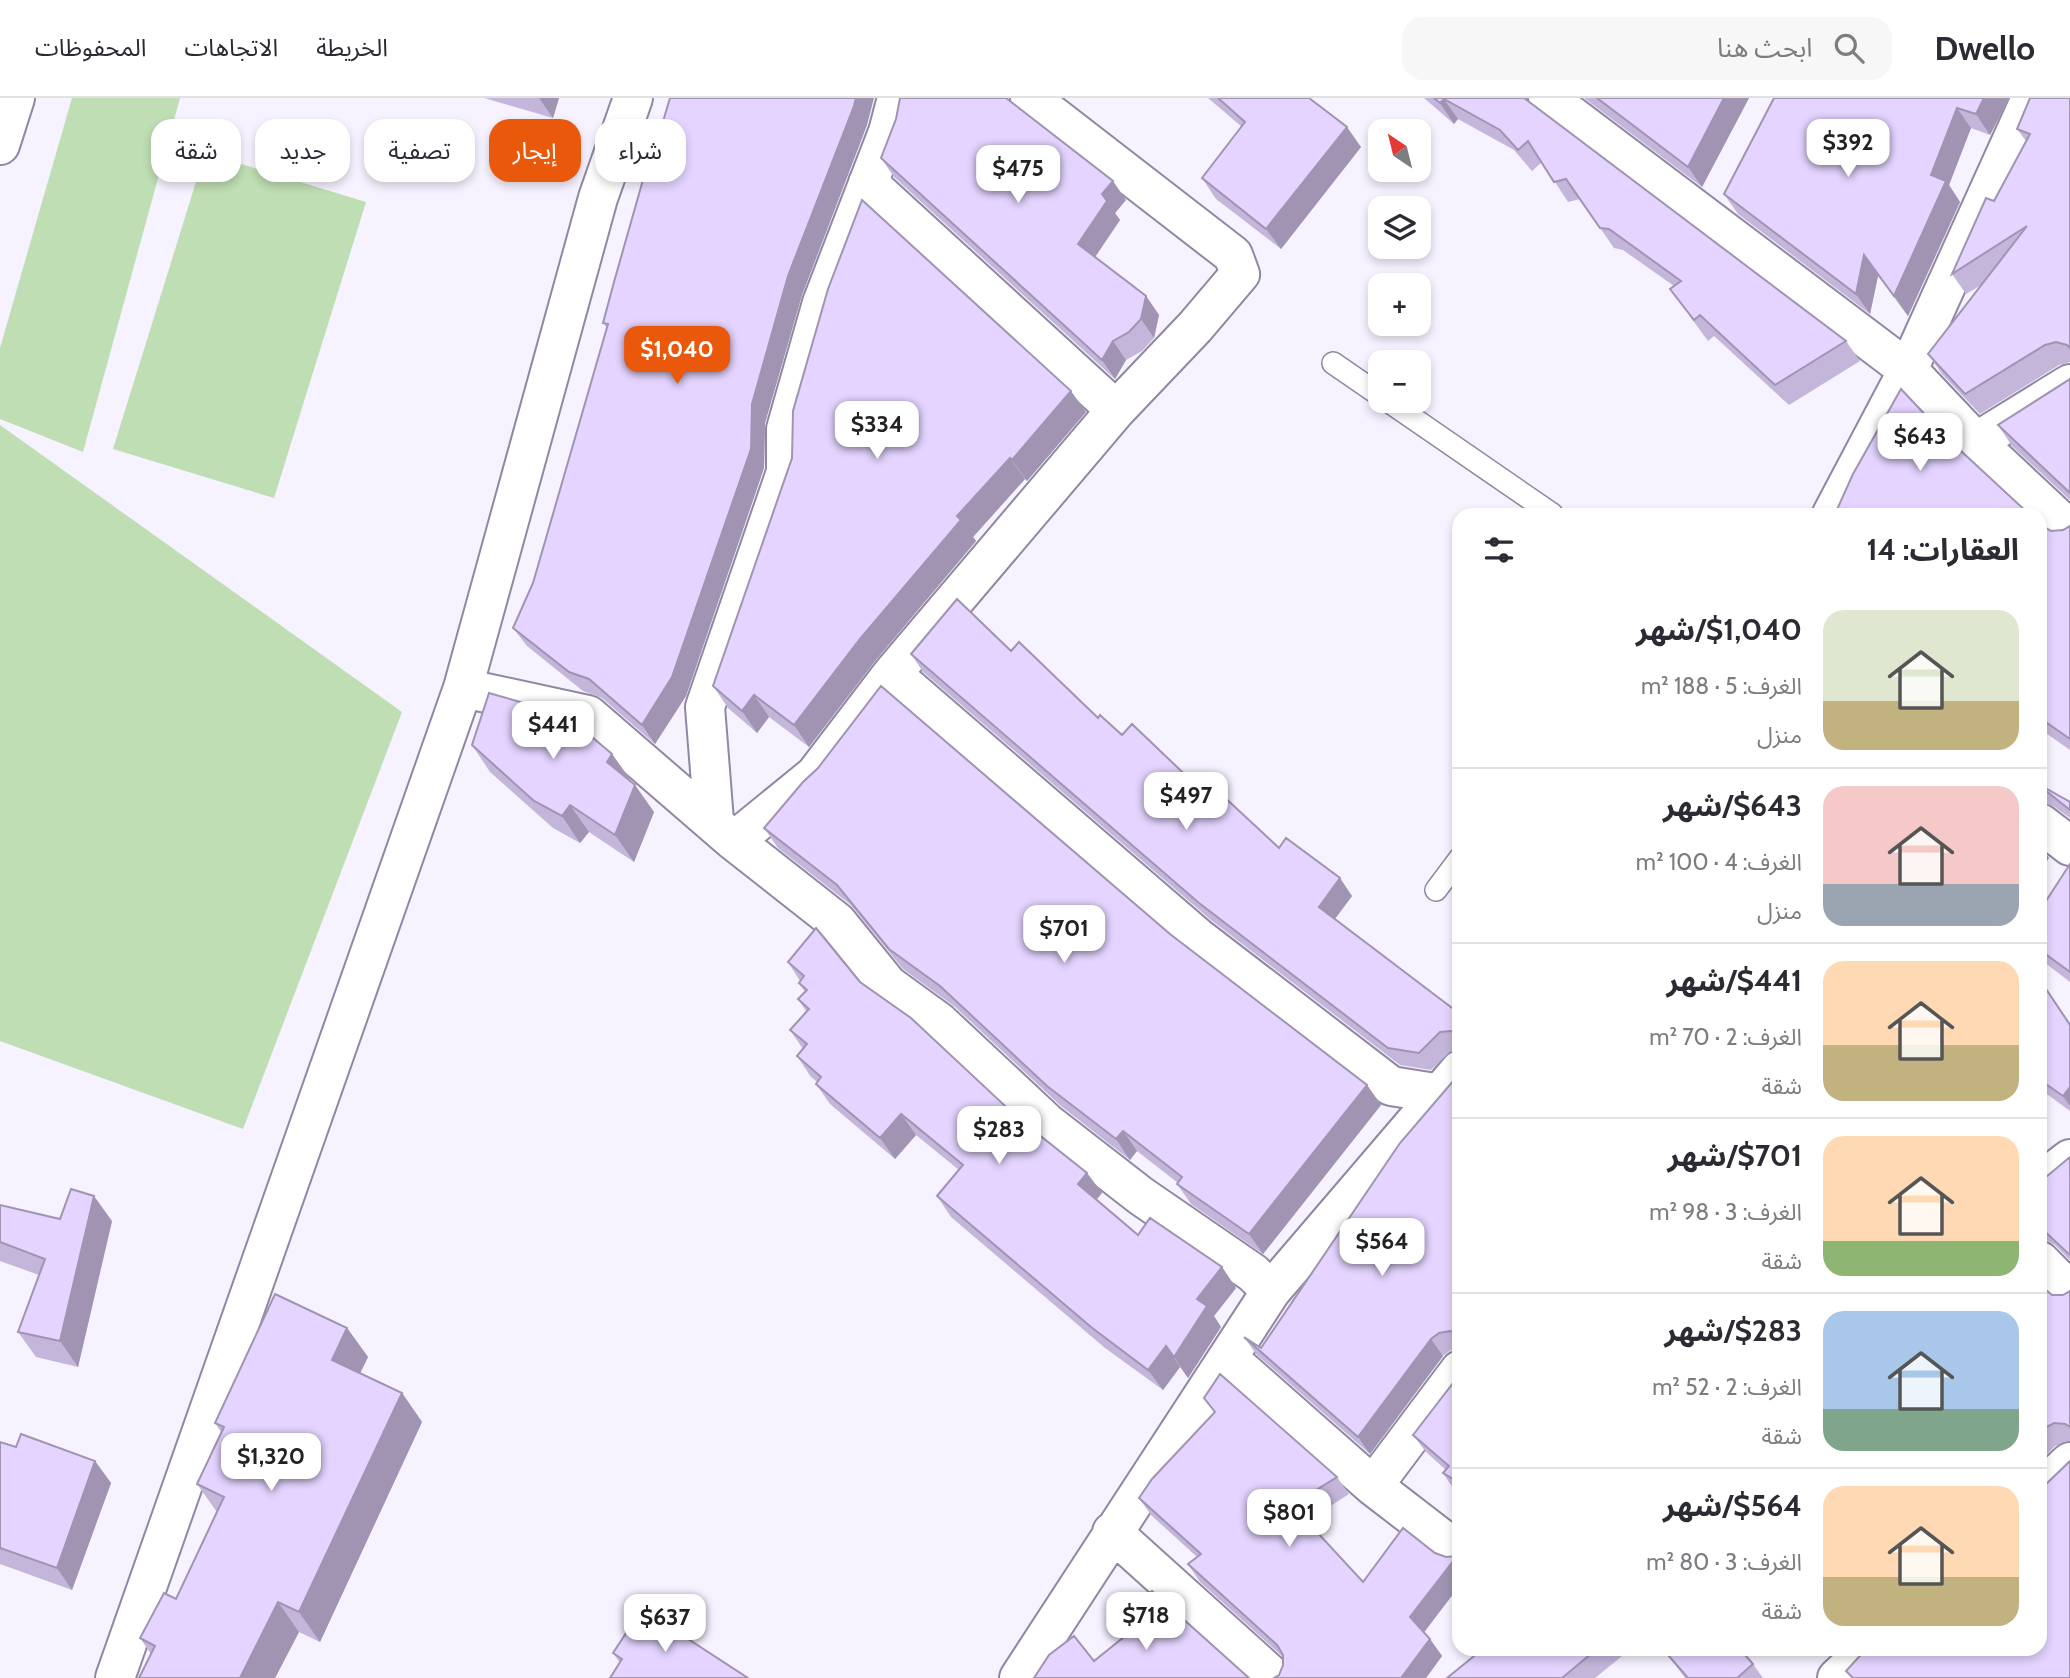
<!DOCTYPE html>
<html lang="ar">
<meta charset="utf-8">
<style>
body{margin:0;font-family:Cabin,"Noto Sans Arabic",sans-serif;background:#f7f7f7;color:#2b2b33;direction:rtl;height:100vh;display:flex;flex-direction:column;font-size:26px;white-space:nowrap}
*{box-sizing:border-box;margin:0}
p{font-size:23px;color:#7c7c81}
.icon{flex:none;width:38px;height:38px;fill:none;stroke:currentColor;stroke-width:2;stroke-linecap:round;stroke-linejoin:round}
.map{position:relative;flex:1;overflow:hidden;direction:ltr}
.drawer{position:absolute;left:1452px;top:410px;width:595px;height:1148px;display:flex;flex-direction:column;background:#fff;border-radius:21px;box-shadow:0 4px 10px #0003;direction:rtl}
.drawer>*{flex:none}
.guide{position:absolute;left:21px;top:21px;width:665px;height:63px;direction:rtl;display:flex;gap:14px}
.needle{width:46px;rotate:325deg}
.buttons{position:absolute;left:1368px;top:21px;display:grid;gap:14px}
.buttons a{display:grid;place-items:center;width:63px;height:63px;border-radius:14px;background:#fff;box-shadow:0 4px 10px #0003;font-size:35px}
.price{position:absolute;translate:-50% -60px;padding:0 16px;border-radius:14px;background:#fff;color:#222;font-size:23px;line-height:46px;filter:drop-shadow(0 2px 4px #0008)}
.price::after{content:'';position:absolute;left:50%;top:42px;width:21px;height:16px;margin-left:-10px;background:inherit;clip-path:polygon(0 0,100% 0,50% 100%)}
.price.on{background:#ea580c;color:#fff}
ul{padding:0;list-style:none}
li{display:flex;align-items:center;gap:21px;height:175px;padding:0 28px}
li+li{border-top:2px solid #e1e1e2}
li span{display:grid;place-items:center;flex:none;width:196px;height:140px;border-radius:21px;color:#555}
li>.icon{margin-inline-start:auto}
span .icon{width:84px;height:84px;fill:#fffc;stroke-width:1}
li b{font-size:30px}
h2{display:flex;justify-content:space-between;align-items:center;height:84px;padding:0 28px;font-size:30px}
.pill{padding:0 24px;border-radius:21px;background:#fff;box-shadow:0 4px 10px #0003;font-size:24px;line-height:63px}
.pill.on{background:#ea580c;color:#fff}
header{display:flex;align-items:center;gap:42px;box-sizing:border-box;height:98px;padding:0 35px;background:#fff;border-bottom:2px solid #e1e1e2}
header strong{font-size:33px}
nav{display:flex;gap:38px;margin-inline-start:auto;font-size:24px}
.search{width:490px;height:63px;background:#f7f7f7;display:flex;align-items:center;gap:18px;box-sizing:border-box;padding:0 24px;border-radius:21px;color:#7c7c81;font-size:26px}
.map>svg:first-child{display:block}
.green{fill:#bfdeb3}
.lines{fill:none;stroke-linecap:round;stroke-linejoin:round}
.service-casing{stroke:#9187a3;stroke-width:24}
.minor-casing{stroke:#9187a3;stroke-width:42}
.trunk-casing{stroke:#9187a3;stroke-width:42}
.service{stroke:#fff;stroke-width:21}
.minor{stroke:#fff;stroke-width:38}
.trunk{stroke:#fff;stroke-width:38}
.wall{fill:#c4b6db}
.shaded-wall{fill:#a094b2}
.building{fill:#e4d4ff;stroke:#a094b2;stroke-width:2}
</style>
<header>
<strong>Dwello</strong>
<div class="search"><svg class="icon" aria-label="search" viewBox="0 0 24 24"><circle cx="10" cy="10" r="6"/><path d="M15 15l6 6"/></svg>ابحث هنا</div>
<nav><a>الخريطة</a><a>الاتجاهات</a><a>المحفوظات</a></nav>
</header>
<div class="map">
<svg width="2070" height="1580" viewBox="0 0 2070 1580">
<rect width="100%" height="100%" fill="#f6f2ff"/>
<!-- green -->
<path class="green" d="M 72,0 L 180,0 L 83,354 L 0,321 L 0,250 Z
M 205,55 L 366,104 L 274,400 L 113,351 Z
M 0,327 L 402,614 L 243,1031 L 0,943 Z"/>
<g class="lines">
<defs>
<path id="service" d="M 1333,265 L 1381,298
M 1388,303 L 1552,416
M 1436,792 L 1460,760"/>
<path id="minor" d="M 1548,0 L 1908,272 L 1976,344
M 868,85 L 1116,312
M 2070,286 L 1976,344 L 2070,432
M 1832,416 L 1908,272 L 2031,0
M 892,576 L 1197,839 L 1391,988 L 1441,996
M 463,590 L 588,617 L 734,743 L 837,824 L 888,887 L 939,924 L 1047,1025 L 1141,1098 L 1253,1175 L 1271,1193
M 714,723 L 705,609 L 786,374 L 786,331 L 822,205 L 888,34 L 897,0
M 2040,725 L 2070,748
M 734,743 L 815,677 L 892,576 L 1116,312 L 1195,229 L 1240,176 L 1233,157 L 1030,0
M 2040,1084 L 2070,1061
M 2040,1163 L 2070,1193
M 1229,1261 L 1373,1388 L 1460,1455
M 1373,1388 L 1460,1272
M 2040,1392 L 2070,1364
M 1112,1434 L 1274,1580
M 115,1580 L 463,590 L 598,100 L 633,0
M 1019,1580 L 1271,1193 L 1460,972
M 1837,1580 L 1869,1550"/>
<path id="trunk" d="M 0,47 L 15,0"/>
</defs>
<!-- service casing -->
<use href="#service" class="service-casing"/>
<!-- minor casing -->
<use href="#minor" class="minor-casing"/>
<!-- trunk casing -->
<use href="#trunk" class="trunk-casing"/>
<!-- service -->
<use href="#service" class="service"/>
<!-- minor -->
<use href="#minor" class="minor"/>
<!-- trunk -->
<use href="#trunk" class="trunk"/>
</g>
<!-- wall -->
<path class="wall" d="M 484,0 L 559,0 L 553,20 Z
M 1208,0 L 1309,0 L 1361,49 L 1281,151 L 1216,101 L 1202,80 L 1242,29 Z
M 1424,0 L 1527,0 L 1527,2 L 1846,243 L 1860,263 L 1789,307 L 1714,238 L 1708,243 L 1670,191 L 1674,188 L 1623,152 L 1614,150 L 1580,101 L 1568,104 L 1542,64 L 1532,73 L 1514,52 L 1458,21 L 1454,26 Z
M 1584,0 L 1749,0 L 1702,89 Z
M 1774,0 L 2009,0 L 1990,37 L 1971,30 L 1949,87 L 1960,104 L 1908,218 L 1878,178 L 1870,216 L 1738,116 L 1724,96 Z
M 2070,0 L 2070,264 L 2059,267 L 1980,316 L 1942,276 L 1928,256 L 1983,186 L 1966,196 L 1952,176 L 1994,103 L 2026,43 L 2017,31 Z
M 1009,3 L 1126,102 L 1115,115 L 1120,122 L 1095,159 L 1146,198 L 1159,217 L 1154,240 L 1142,253 L 1126,262 L 1115,281 L 894,79 L 881,60 L 896,21 Z
M 867,27 L 802,197 L 765,325 L 764,370 L 686,598 L 655,646 L 602,600 L 583,593 L 527,548 L 513,530 L 533,485 L 607,230 L 603,225 L 659,37 Z
M 2070,281 L 2070,402 L 2012,348 L 1998,327 Z
M 1086,314 L 1027,383 L 1025,381 L 973,439 L 976,443 L 875,563 L 809,649 L 769,619 L 757,635 L 728,610 L 713,588 L 792,360 Z
M 2040,427 L 2051,433 L 2063,432 L 2070,428 L 2070,652 L 2040,631 Z
M 1011,553 L 1098,620 L 1199,690 L 1279,750 L 1352,798 L 1335,821 L 1460,916 L 1460,951 L 1452,952 L 1431,972 L 1400,967 L 1211,822 L 923,574 L 911,556 Z
M 472,647 L 612,656 L 654,714 L 634,764 L 589,734 L 580,745 L 553,730 L 490,674 Z
M 2040,687 L 2070,704 L 2070,720 L 2053,708 L 2040,704 Z
M 764,730 L 1170,836 L 1367,987 L 1381,1007 L 1263,1156 L 1191,1106 L 1177,1086 L 1178,1085 L 1137,1053 L 1130,1062 L 1061,1008 L 954,908 L 903,871 L 851,807 L 778,750 Z
M 2070,766 L 2070,884 L 2040,861 L 2040,809 L 2044,806 Z
M 788,864 L 860,884 L 1018,1020 L 1087,1075 L 1102,1095 L 1096,1102 L 1138,1137 L 1222,1169 L 1236,1190 L 1214,1218 L 1221,1229 L 1188,1280 L 1180,1269 L 1163,1292 L 1105,1250 L 951,1119 L 937,1098 L 959,1072 L 916,1037 L 895,1061 L 830,1006 L 816,986 L 817,984 L 811,979 L 797,958 L 803,951 L 790,932 L 806,913 L 798,901 L 805,894 L 799,885 L 800,883 Z
M 2040,881 L 2070,925 L 2070,1013 L 2040,991 Z
M 1460,975 L 1460,1251 L 1451,1252 L 1443,1258 L 1370,1356 L 1256,1256 L 1244,1239 L 1261,1250 Z
M 2070,1059 L 2070,1162 L 2055,1147 L 2046,1142 L 2040,1142 L 2040,1084 Z
M 0,1107 L 60,1121 L 112,1123 L 78,1269 L 36,1259 L 18,1234 L 39,1177 L 0,1163 Z
M 2040,1187 L 2052,1197 L 2063,1197 L 2070,1193 L 2070,1343 L 2066,1343 L 2055,1348 L 2040,1363 Z
M 347,1230 L 368,1259 L 360,1275 L 402,1295 L 422,1324 L 320,1544 L 299,1534 L 275,1580 L 139,1580 L 151,1556 L 140,1540 L 176,1501 L 217,1414 L 197,1386 L 221,1334 L 215,1325 Z
M 1460,1276 L 1460,1395 L 1455,1393 L 1443,1375 L 1446,1372 L 1426,1354 L 1413,1337 Z
M 0,1344 L 16,1349 L 95,1363 L 111,1385 L 72,1492 L 0,1466 Z
M 1337,1379 L 1349,1396 L 1307,1423 L 1363,1484 L 1435,1455 L 1446,1459 L 1460,1462 L 1460,1487 L 1424,1534 L 1442,1558 L 1426,1580 L 1274,1580 L 1279,1577 L 1283,1567 L 1283,1559 L 1200,1484 L 1188,1466 L 1197,1459 L 1151,1417 L 1139,1400 Z
M 1484,1550 L 1632,1550 L 1595,1580 L 1447,1580 Z
M 613,1555 L 748,1580 L 620,1565 Z
M 1668,1557 L 1753,1566 L 1763,1580 L 1685,1580 Z"/>
<!-- shaded-wall -->
<path class="shaded-wall" d="M 539,0 L 559,0 L 553,20 Z
M 856,0 L 874,0 L 867,27 L 802,197 L 765,325 L 764,370 L 686,598 L 655,646 L 642,627 L 752,306 L 788,178 Z
M 1724,0 L 1749,0 L 1702,89 L 1688,69 Z
M 1984,0 L 2009,0 L 1990,37 L 1976,16 Z
M 1444,1 L 1458,21 L 1454,26 L 1440,5 Z
M 1957,10 L 1971,30 L 1949,87 L 1960,104 L 1908,218 L 1894,198 L 1931,77 Z
M 1347,29 L 1361,49 L 1281,151 L 1266,131 Z
M 1113,83 L 1126,102 L 1115,115 L 1120,122 L 1091,165 L 1078,146 L 1102,96 Z
M 1864,157 L 1878,178 L 1870,216 L 1856,196 Z
M 1146,198 L 1159,217 L 1154,240 L 1141,221 Z
M 1113,243 L 1126,262 L 1115,281 L 1102,262 Z
M 1071,293 L 1086,314 L 1027,383 L 1012,362 Z
M 1010,360 L 1025,381 L 973,439 L 976,443 L 875,563 L 809,649 L 794,627 L 860,541 L 957,418 Z
M 754,597 L 769,619 L 757,635 L 742,613 Z
M 612,656 L 631,683 L 607,664 Z
M 635,687 L 654,714 L 634,764 L 615,737 Z
M 570,707 L 589,734 L 580,745 L 562,718 Z
M 2040,747 L 2049,760 L 2040,775 Z
M 1340,780 L 1352,798 L 1331,826 L 1319,809 Z
M 1367,987 L 1381,1007 L 1263,1156 L 1249,1136 Z
M 2070,989 L 2070,1008 L 2063,998 Z
M 901,1016 L 916,1037 L 895,1061 L 880,1040 Z
M 1123,1033 L 1137,1053 L 1130,1062 L 1116,1041 Z
M 1087,1075 L 1102,1095 L 1092,1107 L 1078,1086 Z
M 94,1098 L 112,1123 L 78,1269 L 60,1243 Z
M 1222,1169 L 1236,1190 L 1214,1218 L 1221,1229 L 1188,1280 L 1174,1259 L 1197,1201 Z
M 347,1230 L 368,1259 L 352,1292 L 332,1262 Z
M 1431,1241 L 1443,1258 L 1370,1356 L 1358,1339 Z
M 1166,1248 L 1180,1269 L 1163,1292 L 1148,1272 Z
M 402,1295 L 422,1324 L 320,1544 L 299,1514 Z
M 95,1363 L 111,1385 L 72,1492 L 57,1470 Z
M 1457,1458 L 1460,1462 L 1460,1487 L 1422,1537 L 1410,1519 Z
M 278,1504 L 299,1534 L 275,1580 L 240,1580 Z
M 1430,1541 L 1442,1558 L 1426,1580 L 1401,1580 Z"/>
<!-- building -->
<path class="building" d="M 670,0 L 856,0 L 854,8 L 788,178 L 752,306 L 751,351 L 672,579 L 642,627 L 589,581 L 569,574 L 513,530 L 533,485 L 608,226 L 603,225 L 614,184 L 656,36 L 659,37 Z
M 900,0 L 1006,0 L 1113,83 L 1102,96 L 1107,103 L 1078,146 L 1146,198 L 1141,221 L 1129,234 L 1113,243 L 1102,262 L 881,60 L 896,21 Z
M 1218,0 L 1309,0 L 1347,29 L 1266,131 L 1202,80 L 1245,24 Z
M 1434,0 L 1524,0 L 1846,243 L 1775,287 L 1700,217 L 1694,222 L 1670,191 L 1681,183 L 1609,131 L 1600,130 L 1566,81 L 1554,84 L 1528,43 L 1518,52 L 1500,32 L 1444,1 L 1440,5 Z
M 1597,0 L 1724,0 L 1688,69 Z
M 1774,0 L 1984,0 L 1976,16 L 1957,10 L 1931,77 L 1946,83 L 1894,198 L 1864,157 L 1856,196 L 1724,96 Z
M 2030,0 L 2070,0 L 2070,250 L 2067,247 L 2056,244 L 2045,247 L 1965,296 L 1928,256 L 2027,128 L 1952,176 L 1986,100 L 1994,103 L 2030,36 L 2017,31 Z
M 862,102 L 1071,293 L 1012,362 L 1010,360 L 957,418 L 961,422 L 860,541 L 794,627 L 754,597 L 742,613 L 713,588 L 792,360 L 793,313 L 828,191 Z
M 2070,281 L 2070,395 L 1998,327 Z
M 1901,291 L 1947,340 L 2029,416 L 1835,416 L 1853,376 Z
M 2040,427 L 2051,433 L 2063,432 L 2070,428 L 2070,641 L 2040,620 Z
M 957,501 L 1011,553 L 1019,544 L 1098,620 L 1100,617 L 1122,637 L 1132,626 L 1199,690 L 1207,683 L 1279,750 L 1286,740 L 1340,780 L 1319,809 L 1460,916 L 1460,937 L 1451,933 L 1440,934 L 1419,955 L 1388,950 L 1199,805 L 911,556 Z
M 881,588 L 1170,836 L 1367,987 L 1249,1136 L 1177,1086 L 1182,1079 L 1123,1033 L 1116,1041 L 1047,988 L 940,888 L 889,851 L 837,787 L 764,730 L 803,684 L 818,670 Z
M 489,595 L 566,617 L 612,656 L 607,664 L 635,687 L 615,737 L 570,707 L 562,718 L 534,703 L 472,647 Z
M 2040,687 L 2070,704 L 2070,712 L 2040,688 Z
M 2070,766 L 2070,874 L 2040,852 L 2040,809 L 2044,806 Z
M 816,830 L 860,884 L 911,920 L 1018,1020 L 1087,1075 L 1078,1086 L 1138,1137 L 1150,1120 L 1222,1169 L 1197,1201 L 1207,1208 L 1174,1259 L 1166,1248 L 1148,1272 L 1091,1229 L 937,1098 L 963,1067 L 901,1016 L 880,1040 L 816,986 L 821,979 L 797,958 L 807,946 L 790,932 L 809,911 L 798,901 L 807,892 L 799,885 L 804,878 L 788,864 Z
M 2040,882 L 2070,927 L 2070,989 L 2063,998 L 2040,982 Z
M 1460,975 L 1460,1237 L 1450,1233 L 1439,1235 L 1431,1241 L 1358,1339 L 1244,1239 L 1261,1250 L 1400,1045 Z
M 2070,1059 L 2070,1157 L 2040,1129 L 2040,1084 Z
M 71,1091 L 94,1098 L 60,1243 L 18,1234 L 45,1161 L 0,1144 L 0,1107 L 60,1121 Z
M 2040,1187 L 2052,1197 L 2063,1197 L 2070,1193 L 2070,1329 L 2065,1326 L 2054,1325 L 2043,1331 L 2040,1333 Z
M 275,1196 L 347,1230 L 332,1262 L 402,1295 L 299,1514 L 278,1504 L 240,1580 L 139,1580 L 155,1548 L 140,1540 L 164,1495 L 176,1501 L 224,1399 L 197,1386 L 224,1329 L 215,1325 Z
M 1220,1276 L 1337,1379 L 1292,1407 L 1363,1484 L 1403,1430 L 1435,1455 L 1446,1459 L 1457,1458 L 1410,1519 L 1430,1541 L 1401,1580 L 1274,1580 L 1279,1577 L 1283,1567 L 1283,1557 L 1277,1547 L 1188,1466 L 1201,1456 L 1139,1400 L 1152,1381 L 1215,1314 L 1204,1300 Z
M 1460,1276 L 1460,1385 L 1443,1375 L 1449,1368 L 1413,1337 Z
M 21,1336 L 95,1363 L 57,1470 L 0,1450 L 0,1344 L 16,1349 Z
M 2070,1363 L 2070,1580 L 1853,1580 L 1846,1573 L 1867,1550 L 2040,1550 L 2040,1392 Z
M 1152,1493 L 1249,1580 L 1034,1580 L 1049,1557 L 1074,1538 L 1094,1563 L 1150,1518 L 1139,1503 Z
M 642,1511 L 748,1580 L 610,1580 L 622,1561 L 613,1555 Z
M 1484,1550 L 1598,1550 L 1562,1580 L 1447,1580 Z
M 1676,1550 L 1739,1550 L 1753,1566 L 1737,1580 L 1688,1580 L 1668,1557 Z"/>
</svg>
<div class="buttons">
<a><svg class="needle" viewBox="-14 -14 28 28"><path d="M0-13l5 13h-10z" fill="#e53935"/><path d="M0 13l5-13h-10z" fill="#7c7c81"/></svg></a>
<a><svg class="icon" aria-label="layers" viewBox="0 0 24 24"><path d="M12 4l9 5-9 5-9-5zM3 14l9 5 9-5"/></svg></a>
<a>+</a>
<a>−</a>
</div>
<b class="price" style="left:1848px;top:81px">$392</b>
<b class="price" style="left:1018px;top:107px">$475</b>
<b class="price on" style="left:677px;top:288px">$1,040</b>
<b class="price" style="left:877px;top:363px">$334</b>
<b class="price" style="left:1920px;top:375px">$643</b>
<b class="price" style="left:553px;top:663px">$441</b>
<b class="price" style="left:1186px;top:734px">$497</b>
<b class="price" style="left:1064px;top:867px">$701</b>
<b class="price" style="left:999px;top:1068px">$283</b>
<b class="price" style="left:1382px;top:1180px">$564</b>
<b class="price" style="left:271px;top:1395px">$1,320</b>
<b class="price" style="left:1289px;top:1451px">$801</b>
<b class="price" style="left:1146px;top:1554px">$718</b>
<b class="price" style="left:665px;top:1556px">$637</b>
<div class="guide">
<a class="pill">شراء</a>
<a class="pill on">إيجار</a>
<a class="pill">تصفية</a>
<a class="pill">جديد</a>
<a class="pill">شقة</a>
</div>
<section class="drawer">
<h2>العقارات: 14<svg class="icon" aria-label="filters" viewBox="0 0 24 24"><path d="M4 7h16M4 17h16"/><circle cx="9" cy="7" r="2"/><circle cx="15" cy="17" r="2"/></svg></h2>
<ul>
<li><span style="background:linear-gradient(#dfe7d0 65%,#c2b280 0)"><svg class="icon" aria-label="home" viewBox="0 0 24 24"><path d="M3 11l9-7 9 7M6 9v11h12V9"/></svg></span><div><b>$1,040/شهر</b><p>الغرف: 5 · 188 m²</p><p>منزل</p></div></li>
<li><span style="background:linear-gradient(#f6c9c9 70%,#9aa5b1 0)"><svg class="icon" aria-label="home" viewBox="0 0 24 24"><path d="M3 11l9-7 9 7M6 9v11h12V9"/></svg></span><div><b>$643/شهر</b><p>الغرف: 4 · 100 m²</p><p>منزل</p></div></li>
<li><span style="background:linear-gradient(#ffd9b3 60%,#c2b280 0)"><svg class="icon" aria-label="home" viewBox="0 0 24 24"><path d="M3 11l9-7 9 7M6 9v11h12V9"/></svg></span><div><b>$441/شهر</b><p>الغرف: 2 · 70 m²</p><p>شقة</p></div></li>
<li><span style="background:linear-gradient(#ffd9b3 75%,#8fb573 0)"><svg class="icon" aria-label="home" viewBox="0 0 24 24"><path d="M3 11l9-7 9 7M6 9v11h12V9"/></svg></span><div><b>$701/شهر</b><p>الغرف: 3 · 98 m²</p><p>شقة</p></div></li>
<li><span style="background:linear-gradient(#a9c7e8 70%,#7fa58c 0)"><svg class="icon" aria-label="home" viewBox="0 0 24 24"><path d="M3 11l9-7 9 7M6 9v11h12V9"/></svg></span><div><b>$283/شهر</b><p>الغرف: 2 · 52 m²</p><p>شقة</p></div></li>
<li><span style="background:linear-gradient(#ffd9b3 65%,#c2b280 0)"><svg class="icon" aria-label="home" viewBox="0 0 24 24"><path d="M3 11l9-7 9 7M6 9v11h12V9"/></svg></span><div><b>$564/شهر</b><p>الغرف: 3 · 80 m²</p><p>شقة</p></div></li>
</ul>
</section>
</div>
